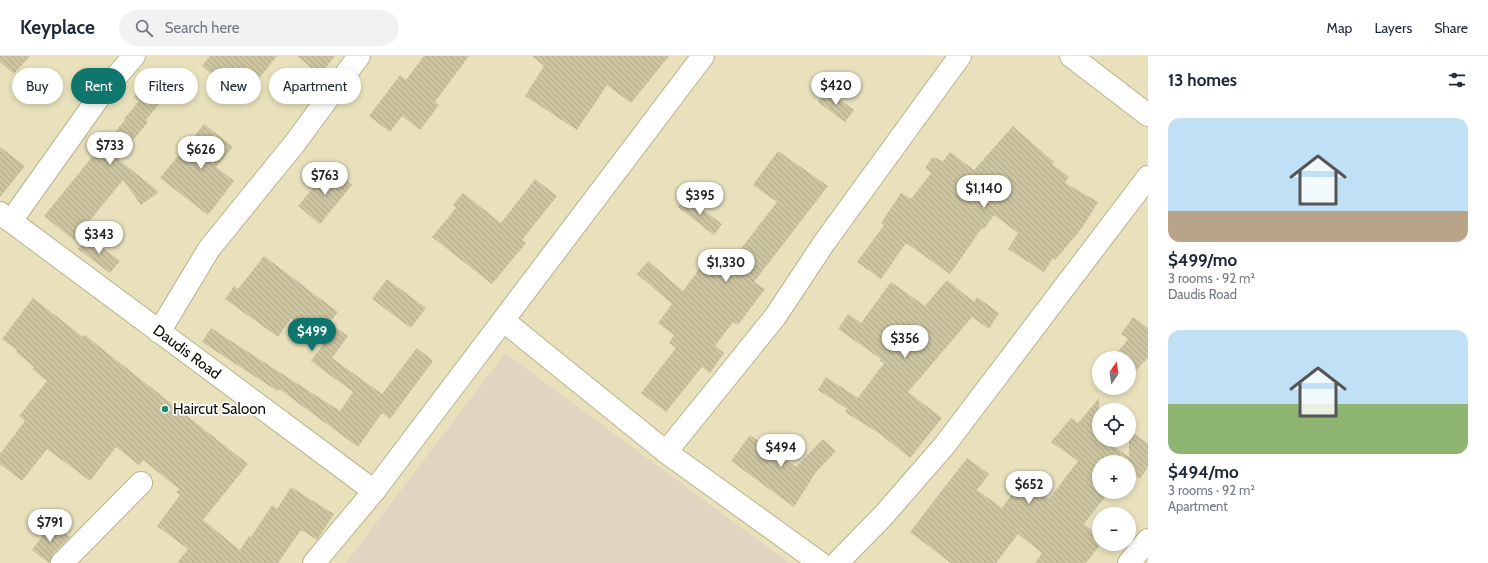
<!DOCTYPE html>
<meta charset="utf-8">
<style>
body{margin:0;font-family:Cabin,sans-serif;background:#f2f2f3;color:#1f2937;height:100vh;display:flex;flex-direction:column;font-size:15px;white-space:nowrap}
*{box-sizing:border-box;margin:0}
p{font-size:13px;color:#747a83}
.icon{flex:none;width:22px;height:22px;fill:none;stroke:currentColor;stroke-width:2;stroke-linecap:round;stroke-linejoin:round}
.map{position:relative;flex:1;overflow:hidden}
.sheet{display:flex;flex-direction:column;background:#fff;width:340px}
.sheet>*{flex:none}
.hud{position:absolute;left:12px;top:12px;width:380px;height:36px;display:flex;gap:8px}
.needle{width:26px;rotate:13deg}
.fabs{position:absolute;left:1092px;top:295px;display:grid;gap:8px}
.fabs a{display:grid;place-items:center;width:44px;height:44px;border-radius:50%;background:#fff;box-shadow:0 2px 6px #0003;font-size:20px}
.price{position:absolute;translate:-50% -34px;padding:0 9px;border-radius:14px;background:#fff;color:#222;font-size:13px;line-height:26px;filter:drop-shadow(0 1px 2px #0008)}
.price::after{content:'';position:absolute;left:50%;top:24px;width:12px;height:9px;margin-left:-6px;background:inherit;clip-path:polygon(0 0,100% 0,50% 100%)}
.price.on{background:#0f766e;color:#fff}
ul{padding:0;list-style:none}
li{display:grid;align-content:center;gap:8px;height:212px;padding:0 20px}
li span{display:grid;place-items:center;height:124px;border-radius:12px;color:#555}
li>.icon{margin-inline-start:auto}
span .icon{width:72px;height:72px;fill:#fffc;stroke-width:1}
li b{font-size:17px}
h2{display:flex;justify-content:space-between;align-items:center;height:48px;padding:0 20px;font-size:17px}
.pill{padding:0 14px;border-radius:18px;background:#fff;box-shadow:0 2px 6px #0003;font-size:14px;line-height:36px}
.pill.on{background:#0f766e;color:#fff}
header{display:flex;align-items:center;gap:24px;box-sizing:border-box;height:56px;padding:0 20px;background:#fff;border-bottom:1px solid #e0e1e3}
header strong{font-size:19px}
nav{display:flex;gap:22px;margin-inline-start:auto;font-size:14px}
.search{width:280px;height:36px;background:#f2f2f3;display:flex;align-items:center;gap:10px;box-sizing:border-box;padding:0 14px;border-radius:22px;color:#747a83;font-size:15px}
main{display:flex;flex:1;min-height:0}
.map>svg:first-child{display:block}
.education{fill:#e0d5c1}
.building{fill:url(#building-back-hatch)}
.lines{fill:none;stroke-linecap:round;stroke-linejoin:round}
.minor-casing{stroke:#b9b28e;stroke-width:24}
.tertiary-casing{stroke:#b9b28e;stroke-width:24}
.minor{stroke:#fff;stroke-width:22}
.tertiary{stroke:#fff;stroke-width:22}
.poi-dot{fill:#1c8c6c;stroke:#fff;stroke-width:1.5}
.labels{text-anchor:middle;stroke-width:3.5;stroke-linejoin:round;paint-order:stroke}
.street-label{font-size:15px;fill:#0f0c02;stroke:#fff}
.poi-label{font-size:15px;fill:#0f0c02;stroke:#fff;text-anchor:start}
</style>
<header>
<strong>Keyplace</strong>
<div class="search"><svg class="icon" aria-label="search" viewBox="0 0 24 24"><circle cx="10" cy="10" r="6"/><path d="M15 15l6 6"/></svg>Search here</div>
<nav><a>Map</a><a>Layers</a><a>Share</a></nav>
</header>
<main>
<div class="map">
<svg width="1148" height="507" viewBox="0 0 1148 507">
<defs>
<pattern id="building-back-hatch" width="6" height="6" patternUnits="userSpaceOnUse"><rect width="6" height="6" fill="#ccc5a0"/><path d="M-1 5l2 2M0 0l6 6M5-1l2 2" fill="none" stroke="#aea888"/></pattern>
</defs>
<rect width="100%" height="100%" fill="#e8e1bc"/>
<!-- education -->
<path class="education" d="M 505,297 L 789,507 L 346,507 Z"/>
<!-- building -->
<path class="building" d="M 0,0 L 30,0 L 14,18 L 0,6 Z
M 210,0 L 277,0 L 242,43 L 202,10 Z
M 297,0 L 335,0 L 320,19 Z
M 424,0 L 469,0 L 435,46 L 439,49 L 420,74 L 402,60 L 390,76 L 369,60 L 400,19 L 406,24 Z
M 532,0 L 669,0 L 631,47 L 607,29 L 577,74 L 525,40 L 544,10 Z
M 157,13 L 175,28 L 146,64 L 148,66 L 118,103 L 159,136 L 141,149 L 123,124 L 74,184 L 44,160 L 101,90 L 103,91 L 125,64 L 124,63 L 139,45 L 134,41 Z
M 827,34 L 854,54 L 845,66 L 818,46 Z
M 204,68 L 233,91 L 216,111 L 234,125 L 208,159 L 160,122 Z
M 1013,70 L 1054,106 L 1052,108 L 1069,121 L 1065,127 L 1098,146 L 1082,172 L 1055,204 L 1053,202 L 1044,216 L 1008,193 L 1018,177 L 994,159 L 984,173 L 982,172 L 950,218 L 906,187 L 881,223 L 857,206 L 884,169 L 881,167 L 901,137 L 911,143 L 931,117 L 925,112 L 933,101 L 943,105 L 950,96 L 974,114 Z
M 0,91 L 25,110 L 0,141 Z
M 778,95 L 828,130 L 754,226 L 765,233 L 738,269 L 733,266 L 715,290 L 724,297 L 710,317 L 702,311 L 666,356 L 641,337 L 676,292 L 669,287 L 674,279 L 658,267 L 672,248 L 637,218 L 648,205 L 683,235 L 712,195 L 730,207 L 777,146 L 753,129 Z
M 330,111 L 352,129 L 320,168 L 298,150 Z
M 535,123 L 557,140 L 522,184 L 526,187 L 492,228 L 432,181 L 456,152 L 453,149 L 463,137 L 501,167 Z
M 686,141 L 722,168 L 714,179 L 678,151 Z
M 89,181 L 120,205 L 110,217 L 78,193 Z
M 264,200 L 338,256 L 329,267 L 348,280 L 332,302 L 382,338 L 417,292 L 433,305 L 390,363 L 382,357 L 358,391 L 279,333 L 277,335 L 202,286 L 211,272 L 340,355 L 353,336 L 311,305 L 324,287 L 291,262 L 278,281 L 225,243 L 234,230 L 238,233 Z
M 387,223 L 426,252 L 411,272 L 372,243 Z
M 947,224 L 974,246 L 977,241 L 999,257 L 989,273 L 972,261 L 908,336 L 942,362 L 910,402 L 880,378 L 845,356 L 847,353 L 818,334 L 826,321 L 858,342 L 884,307 L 880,305 L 881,303 L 838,273 L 848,258 L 861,267 L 891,226 L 925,250 Z
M 33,242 L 83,281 L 85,279 L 96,288 L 248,408 L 203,464 L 240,494 L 249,480 L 251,481 L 272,449 L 277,453 L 291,431 L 334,458 L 317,484 L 301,474 L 278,507 L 177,507 L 188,493 L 157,470 L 180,439 L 176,436 L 179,433 L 143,404 L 139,409 L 116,391 L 90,425 L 47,393 L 22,425 L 0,408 L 0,398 L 25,365 L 19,360 L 47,325 L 32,313 L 34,311 L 16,296 L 17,294 L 2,283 Z
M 1133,261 L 1148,272 L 1148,301 L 1136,315 L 1129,309 L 1129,302 L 1121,302 L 1116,298 L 1128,283 L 1121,278 Z
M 1099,342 L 1099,384 L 1105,384 L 1129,401 L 1129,375 L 1148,387 L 1148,411 L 1140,423 L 1129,415 L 1129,406 L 1099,406 L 1099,436 L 1109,436 L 1084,468 L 1099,480 L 1099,490 L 1086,507 L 1035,507 L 1042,497 L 1018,478 L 996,507 L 951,507 L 910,476 L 967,402 L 989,418 L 977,434 L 1002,452 L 1022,424 L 1049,443 L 1078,405 L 1051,386 L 1071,362 L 1078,367 Z
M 750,379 L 796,411 L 823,383 L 836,395 L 816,416 L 794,451 L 731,405 Z
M 52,467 L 70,481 L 53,498 L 49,507 L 32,494 Z"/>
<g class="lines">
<defs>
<path id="minor" d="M 11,165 L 102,37 L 134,0
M 504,265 L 666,396 L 820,507
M 159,276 L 209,193 L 295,87 L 359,0
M 666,396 L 775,261 L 824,187 L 960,0
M 62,507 L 141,427
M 837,507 L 883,460 L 944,390 L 1148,121
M 1129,507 L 1148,484"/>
<g id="tertiary">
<path d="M 1071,0 L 1148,59"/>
<path id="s1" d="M 0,157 L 374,435"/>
<path d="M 314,507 L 374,435 L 703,0"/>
</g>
</defs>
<!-- minor casing -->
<use href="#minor" class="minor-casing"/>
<!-- tertiary casing -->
<use href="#tertiary" class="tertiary-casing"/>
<!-- minor -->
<use href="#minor" class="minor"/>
<!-- tertiary -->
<use href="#tertiary" class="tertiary"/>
</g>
<!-- markers -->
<circle class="poi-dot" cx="165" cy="353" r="4"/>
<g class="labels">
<!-- street labels -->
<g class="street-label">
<text dy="5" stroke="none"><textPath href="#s1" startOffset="233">Daudis Road</textPath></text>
</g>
<!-- poi labels -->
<g class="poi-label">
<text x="173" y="358">Haircut Saloon</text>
</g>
</g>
</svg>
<div class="fabs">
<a><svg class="needle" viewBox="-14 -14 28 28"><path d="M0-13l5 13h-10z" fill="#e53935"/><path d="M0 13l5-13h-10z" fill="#747a83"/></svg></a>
<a><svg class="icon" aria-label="locate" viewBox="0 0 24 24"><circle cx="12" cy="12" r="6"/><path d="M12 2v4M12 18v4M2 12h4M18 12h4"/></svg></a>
<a>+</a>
<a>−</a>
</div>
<b class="price" style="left:836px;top:50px">$420</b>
<b class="price" style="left:110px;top:110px">$733</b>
<b class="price" style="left:201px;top:114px">$626</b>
<b class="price" style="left:325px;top:140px">$763</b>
<b class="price" style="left:984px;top:153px">$1,140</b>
<b class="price" style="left:700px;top:160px">$395</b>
<b class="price" style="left:99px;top:199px">$343</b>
<b class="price" style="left:726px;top:227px">$1,330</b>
<b class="price on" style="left:312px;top:296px">$499</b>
<b class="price" style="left:905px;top:303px">$356</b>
<b class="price" style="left:781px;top:412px">$494</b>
<b class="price" style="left:1029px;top:449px">$652</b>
<b class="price" style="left:50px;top:487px">$791</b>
<div class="hud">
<a class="pill">Buy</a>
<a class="pill on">Rent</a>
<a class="pill">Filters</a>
<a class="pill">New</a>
<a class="pill">Apartment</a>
</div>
</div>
<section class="sheet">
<h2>13 homes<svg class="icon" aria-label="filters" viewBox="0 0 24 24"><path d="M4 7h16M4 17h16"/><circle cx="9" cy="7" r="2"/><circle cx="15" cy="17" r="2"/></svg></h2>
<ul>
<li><span style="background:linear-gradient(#bfe0f5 75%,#b9a48a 0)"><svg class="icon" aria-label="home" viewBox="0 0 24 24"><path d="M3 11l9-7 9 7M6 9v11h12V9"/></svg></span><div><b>$499/mo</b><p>3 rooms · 92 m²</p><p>Daudis Road</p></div></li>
<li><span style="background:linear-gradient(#bfe0f5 60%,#8fb573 0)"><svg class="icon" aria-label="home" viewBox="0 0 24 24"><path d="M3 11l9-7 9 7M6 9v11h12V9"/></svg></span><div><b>$494/mo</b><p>3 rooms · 92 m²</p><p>Apartment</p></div></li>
</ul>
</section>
</main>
